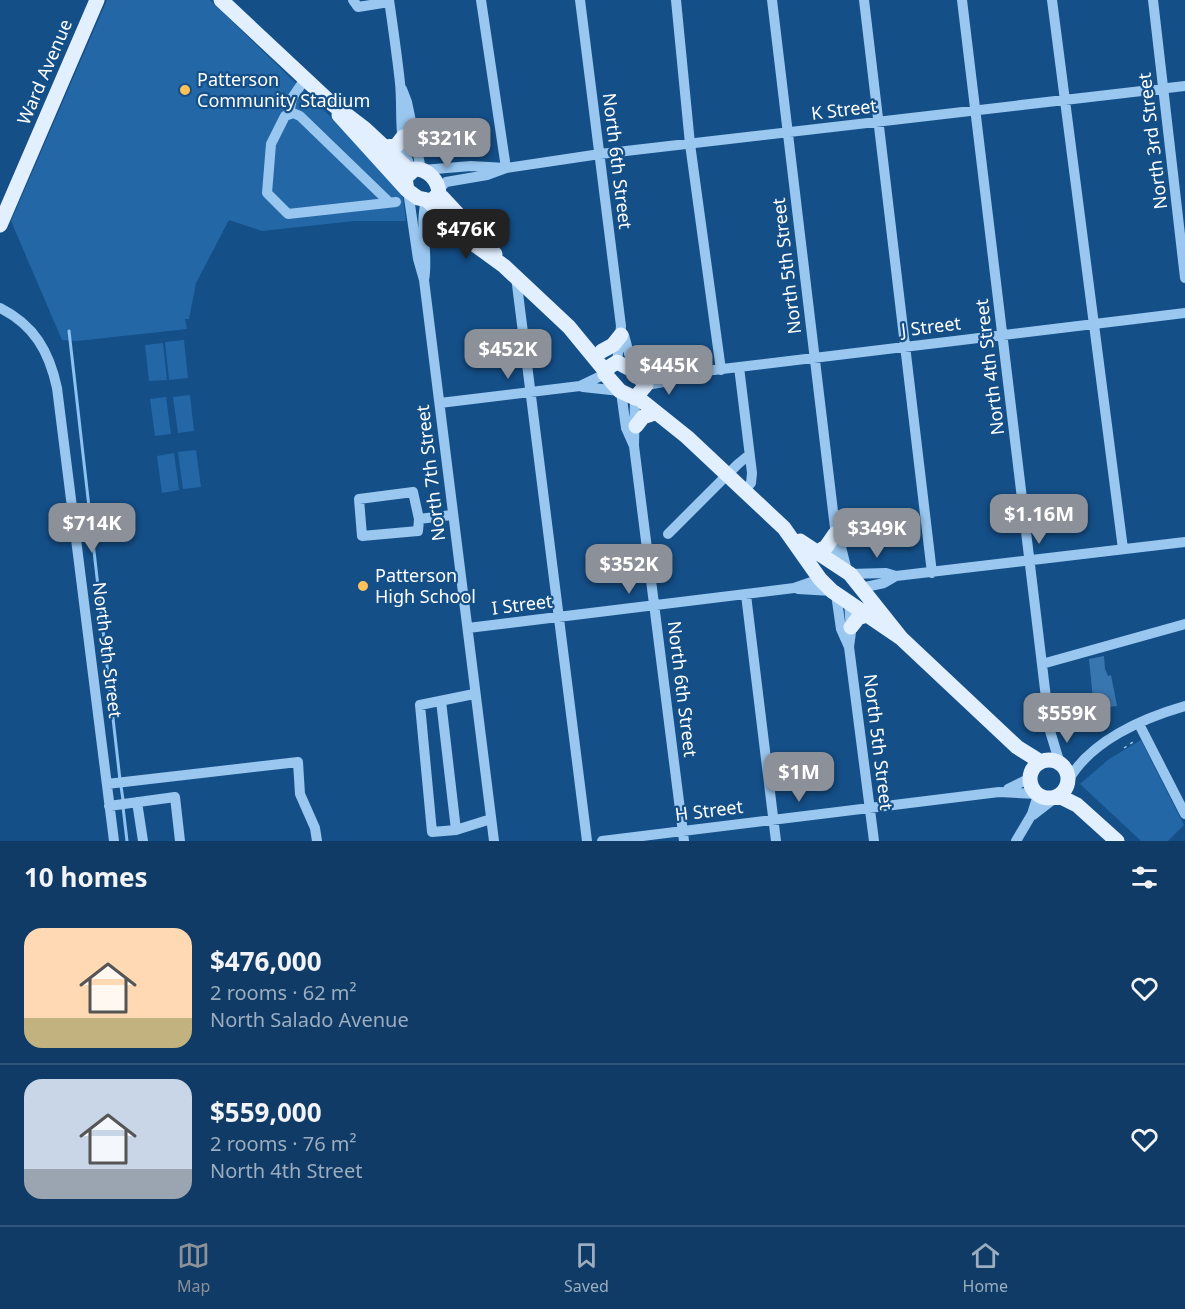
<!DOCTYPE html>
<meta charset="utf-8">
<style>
body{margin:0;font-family:"Noto Sans",sans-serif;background:#18426c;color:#f1f3f6;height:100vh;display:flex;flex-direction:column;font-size:22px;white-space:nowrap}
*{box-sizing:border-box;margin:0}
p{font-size:20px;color:#9badbf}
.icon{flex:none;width:33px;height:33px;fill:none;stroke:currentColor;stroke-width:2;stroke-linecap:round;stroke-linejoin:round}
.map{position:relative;height:841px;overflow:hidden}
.panel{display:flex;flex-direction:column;background:#0f3b66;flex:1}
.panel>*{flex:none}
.price{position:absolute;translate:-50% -51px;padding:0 14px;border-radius:12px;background:#8c9099;color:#fff;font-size:20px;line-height:39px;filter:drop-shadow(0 2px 3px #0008)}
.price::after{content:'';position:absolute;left:50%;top:36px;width:18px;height:14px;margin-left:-9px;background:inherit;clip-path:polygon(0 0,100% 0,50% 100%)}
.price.on{background:#222;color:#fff}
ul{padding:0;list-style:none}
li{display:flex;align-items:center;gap:18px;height:150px;padding:0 24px}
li+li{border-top:2px solid #2f557a}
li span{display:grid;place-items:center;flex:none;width:168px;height:120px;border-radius:18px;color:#555}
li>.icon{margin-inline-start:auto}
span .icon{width:72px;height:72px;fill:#fffc;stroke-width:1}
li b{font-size:26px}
h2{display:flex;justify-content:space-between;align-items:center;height:72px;padding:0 24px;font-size:26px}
.tab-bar{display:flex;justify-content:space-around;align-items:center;height:84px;border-top:2px solid #2f557a;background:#0f3b66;font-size:16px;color:#9badbf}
.tab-bar a{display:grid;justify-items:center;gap:3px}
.tab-bar .on{color:#8c9099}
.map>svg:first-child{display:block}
.green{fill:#2367a6}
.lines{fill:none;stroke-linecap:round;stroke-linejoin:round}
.stream{stroke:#8cc3f2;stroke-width:3}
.building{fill:#3876b0}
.path{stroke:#9ac7ef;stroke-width:1.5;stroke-dasharray:3 4.5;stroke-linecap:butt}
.minor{stroke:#9ac7ef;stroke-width:10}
.major{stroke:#e2efff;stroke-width:15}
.poi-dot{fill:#ffc258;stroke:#144f88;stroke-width:2}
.labels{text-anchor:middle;stroke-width:4.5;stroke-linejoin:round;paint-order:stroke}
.street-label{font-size:18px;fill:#fff;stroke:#144f88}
.poi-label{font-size:18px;fill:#fff;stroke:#144f88;text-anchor:start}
</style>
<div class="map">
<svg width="1185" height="841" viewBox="0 0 1185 841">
<rect width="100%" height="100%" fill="#144f88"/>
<!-- green -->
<path class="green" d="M 107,0 L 210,0 L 395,179 L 402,192 L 406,221 L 354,221 L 262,231 L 229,220 L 196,283 L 189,319 L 185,319 L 187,329 L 77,341 L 62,340 L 11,221 Z
M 184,340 L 188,378 L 169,380 L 165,342 Z
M 163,343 L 167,380 L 149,381 L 145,345 Z
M 190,395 L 194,431 L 178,433 L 173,397 Z
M 166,397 L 171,434 L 155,436 L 150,399 Z
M 196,450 L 201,487 L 183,489 L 178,452 Z
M 174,453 L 179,490 L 162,493 L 157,456 Z
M 1141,740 L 1184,825 L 1168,841 L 1141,841 L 1080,784 L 1109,759 Z"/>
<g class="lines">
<!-- stream -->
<path class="stream" d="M 69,331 L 120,780
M 121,786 L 123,800
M 123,807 L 127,841"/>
</g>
<!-- building -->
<path class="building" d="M 1104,656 L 1105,669 L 1108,676 L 1111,675 L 1117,706 L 1094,709 L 1089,659 Z"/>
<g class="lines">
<!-- path -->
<path class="path" d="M 1124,748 L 1136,740"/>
<!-- minor -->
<path class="minor" d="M 353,0 L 358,7 L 389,2
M 389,0 C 393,28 397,55 400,83 C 403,111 397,144 412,169
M 481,0 L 506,168
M 580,0 L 621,326 L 617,362
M 676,0 L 690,144 L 721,370
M 772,0 L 835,528 L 836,565
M 864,0 L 932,573
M 962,0 L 1050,731 L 1060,764
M 1052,0 L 1123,549
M 1153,0 L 1185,278
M 402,89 L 407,102 L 421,169
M 289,114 L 292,98 L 305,79
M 423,170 L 471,166 L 506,168
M 439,189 L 446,182 L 487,175 L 506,168 L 600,154 L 1185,86
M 408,191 L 418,259 L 424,280 L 494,841
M 389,202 L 300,116 L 293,113 L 285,116 L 271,144 L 267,193 L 288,214 L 396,202
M 516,277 L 587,841
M 424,280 C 429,254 419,226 426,201
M 0,308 C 34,325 49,351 57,388 L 114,841
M 624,335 L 634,372
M 739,367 L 752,473 L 751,483 L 744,491
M 635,373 L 671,372 L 681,374 L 1185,313
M 646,385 L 670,381 L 681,374
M 583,387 L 620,391
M 621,392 L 626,428 L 634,446
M 635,398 L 634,446 L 684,841
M 440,403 L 580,386 L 605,374
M 419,519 L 418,531 L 362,536 L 359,499 L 413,492 L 419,519 L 452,515
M 668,534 L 738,464 L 749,455
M 839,539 L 847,571
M 850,574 L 886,573 L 896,576 L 1185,542
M 861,588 L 884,583 L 896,576
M 798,589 L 832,591
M 836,594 L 841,629 L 849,647
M 746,595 L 776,841
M 849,601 L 851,632 L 849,647 L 874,841
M 468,628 L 794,588 L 820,579
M 1042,664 L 1185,624
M 474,694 L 420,705 L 432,832 L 456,830 L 491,819
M 441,701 L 456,830
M 1139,724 L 1185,814
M 1068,781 C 1090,741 1143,718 1185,706
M 107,784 L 298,762 L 300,794 L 315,828 L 317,841
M 1008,789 L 1030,778
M 137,802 L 143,841
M 109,806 L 175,797 L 180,841
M 1033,815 L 1055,798
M 602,841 L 999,792 L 1036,794
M 1016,841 L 1032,814 L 1038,795"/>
<!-- major -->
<path class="major" d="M 221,0 L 331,103 L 365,129 L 410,171
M 339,115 L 407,190
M 384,147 L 396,146 L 403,137
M 415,169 C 428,169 438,180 439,193 L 432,201 L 418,198 L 407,190 L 405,178 Z
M 442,197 L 495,254
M 428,201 L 467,239 L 504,266 L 569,327 L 606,372
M 0,225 L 97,0
M 602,351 L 613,345 L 621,335
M 617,362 L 632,370 L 646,385 L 635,398 L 620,391 L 605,374 L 609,367 Z
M 637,397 L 687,437 L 784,528 L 820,579 L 832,591 L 901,638
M 636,426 L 643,417 L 655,413
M 800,541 L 850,574 L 901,638 L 1017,747 L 1041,762
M 816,553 L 826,547 L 835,534
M 851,627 L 858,618 L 869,614
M1030 779a19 19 0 1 1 38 0a19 19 0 1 1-38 0Z
M 1059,796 L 1077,805 L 1117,841"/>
</g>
<!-- markers -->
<g class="poi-dot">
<circle cx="185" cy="90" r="6"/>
<circle cx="363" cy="586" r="6"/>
</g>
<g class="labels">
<!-- street labels -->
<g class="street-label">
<text transform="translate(45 72) rotate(-67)" y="6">Ward Avenue</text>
<text transform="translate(844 110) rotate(-7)" y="6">K Street</text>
<text transform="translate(1153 141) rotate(-97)" y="6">North 3rd Street</text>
<text transform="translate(617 161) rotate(83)" y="6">North 6th Street</text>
<text transform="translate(787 266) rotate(-97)" y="6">North 5th Street</text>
<text transform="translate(931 327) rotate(-7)" y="6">J Street</text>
<text transform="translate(990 367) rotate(-97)" y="6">North 4th Street</text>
<text transform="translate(431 473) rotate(-97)" y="6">North 7th Street</text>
<text transform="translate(522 605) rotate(-7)" y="6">I Street</text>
<text transform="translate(107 650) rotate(83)" y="6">North 9th Street</text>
<text transform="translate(682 689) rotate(83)" y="6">North 6th Street</text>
<text transform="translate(878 742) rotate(83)" y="6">North 5th Street</text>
<text transform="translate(709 811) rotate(-7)" y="6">H Street</text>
</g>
<!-- poi labels -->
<g class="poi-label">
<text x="197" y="86">Patterson<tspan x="197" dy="21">Community Stadium</tspan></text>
<text x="375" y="582">Patterson<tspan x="375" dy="21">High School</tspan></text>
</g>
</g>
</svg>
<b class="price" style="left:447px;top:169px">$321K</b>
<b class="price on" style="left:466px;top:260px">$476K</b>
<b class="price" style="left:508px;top:380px">$452K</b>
<b class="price" style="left:669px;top:396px">$445K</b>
<b class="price" style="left:1039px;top:545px">$1.16M</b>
<b class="price" style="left:92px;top:554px">$714K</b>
<b class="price" style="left:877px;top:559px">$349K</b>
<b class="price" style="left:629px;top:595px">$352K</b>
<b class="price" style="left:1067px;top:744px">$559K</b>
<b class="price" style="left:799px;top:803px">$1M</b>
</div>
<section class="panel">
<h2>10 homes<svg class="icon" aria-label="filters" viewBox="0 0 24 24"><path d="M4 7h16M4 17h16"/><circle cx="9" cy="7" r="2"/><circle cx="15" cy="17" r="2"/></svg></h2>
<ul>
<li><span style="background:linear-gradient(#ffd9b3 75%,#c2b280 0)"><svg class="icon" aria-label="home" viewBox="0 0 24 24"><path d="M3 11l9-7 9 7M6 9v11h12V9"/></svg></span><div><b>$476,000</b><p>2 rooms · 62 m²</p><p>North Salado Avenue</p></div><svg class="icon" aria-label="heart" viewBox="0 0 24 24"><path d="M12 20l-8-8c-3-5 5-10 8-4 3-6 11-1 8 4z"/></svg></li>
<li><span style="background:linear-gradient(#c9d6e8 75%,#9aa5b1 0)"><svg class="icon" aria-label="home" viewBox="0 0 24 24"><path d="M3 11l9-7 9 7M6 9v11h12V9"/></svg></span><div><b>$559,000</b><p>2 rooms · 76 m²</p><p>North 4th Street</p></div><svg class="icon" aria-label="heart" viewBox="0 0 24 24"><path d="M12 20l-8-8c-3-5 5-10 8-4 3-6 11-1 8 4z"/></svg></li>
</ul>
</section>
<nav class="tab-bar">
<a class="on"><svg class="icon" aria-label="map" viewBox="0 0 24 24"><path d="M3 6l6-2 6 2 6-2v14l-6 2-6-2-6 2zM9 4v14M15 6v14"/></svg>Map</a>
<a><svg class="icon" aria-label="saved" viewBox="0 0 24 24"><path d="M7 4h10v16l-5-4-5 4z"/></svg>Saved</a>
<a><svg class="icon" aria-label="home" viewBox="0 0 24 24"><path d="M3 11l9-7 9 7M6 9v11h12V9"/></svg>Home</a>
</nav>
